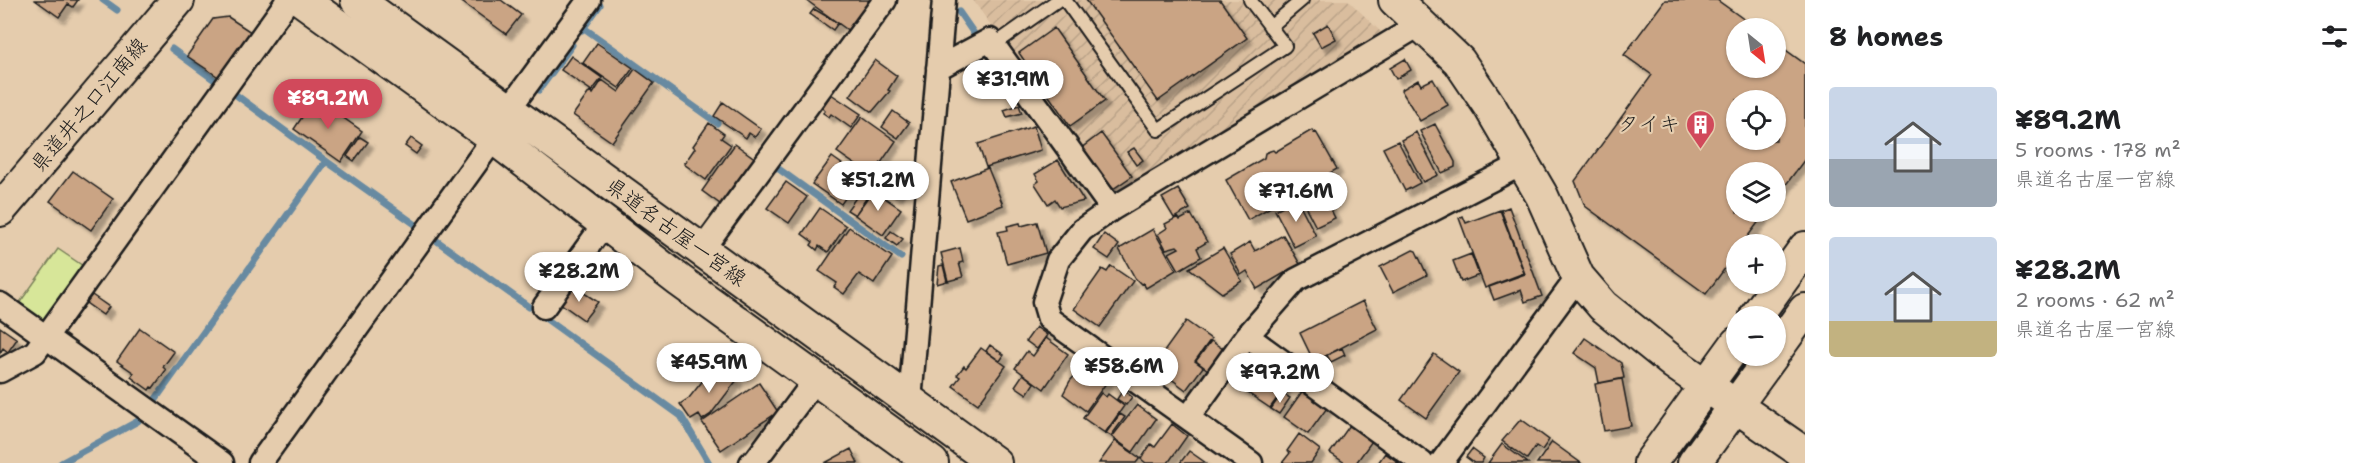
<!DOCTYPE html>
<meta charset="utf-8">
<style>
body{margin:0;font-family:"Shantell Sans","Klee One",sans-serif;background:#f2f2f2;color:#202124;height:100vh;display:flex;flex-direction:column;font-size:22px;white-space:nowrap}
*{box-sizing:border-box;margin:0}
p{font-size:20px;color:#757577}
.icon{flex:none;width:33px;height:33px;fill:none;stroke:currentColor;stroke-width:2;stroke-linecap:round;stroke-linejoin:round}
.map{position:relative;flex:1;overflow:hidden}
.details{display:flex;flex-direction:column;background:#fff;width:570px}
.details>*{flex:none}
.needle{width:39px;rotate:150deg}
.tools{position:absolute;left:1726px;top:18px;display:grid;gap:12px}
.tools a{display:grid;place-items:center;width:60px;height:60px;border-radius:50%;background:#fff;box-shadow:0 2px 4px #0004;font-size:30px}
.price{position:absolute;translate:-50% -51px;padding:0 14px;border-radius:21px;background:#fff;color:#222;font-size:20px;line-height:39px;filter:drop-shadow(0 2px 3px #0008)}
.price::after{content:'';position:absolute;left:50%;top:36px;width:18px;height:14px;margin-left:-9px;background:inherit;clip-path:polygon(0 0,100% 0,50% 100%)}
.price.selected{background:#d1495b;color:#fff}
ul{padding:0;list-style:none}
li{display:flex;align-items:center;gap:18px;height:150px;padding:0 24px}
li span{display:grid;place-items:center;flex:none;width:168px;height:120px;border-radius:6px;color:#555}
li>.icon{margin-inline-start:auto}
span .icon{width:72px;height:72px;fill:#fffc;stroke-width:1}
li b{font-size:26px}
h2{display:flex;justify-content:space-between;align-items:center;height:72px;padding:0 24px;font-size:26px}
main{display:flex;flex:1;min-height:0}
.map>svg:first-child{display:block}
.industrial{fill:url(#industrial-furrows)}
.green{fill:#d7e699;stroke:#7a815a;stroke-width:1.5}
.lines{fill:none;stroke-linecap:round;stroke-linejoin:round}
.stream{stroke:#678aa1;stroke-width:7}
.building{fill:#caa484;stroke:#1c1c1c;stroke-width:1.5;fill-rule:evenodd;filter:url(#shadow)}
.lane-casing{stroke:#1c1c1c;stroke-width:16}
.street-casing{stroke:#1c1c1c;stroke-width:27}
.secondary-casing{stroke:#1c1c1c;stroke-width:36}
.lane{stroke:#e5ccad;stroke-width:12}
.street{stroke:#e5ccad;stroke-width:22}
.secondary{stroke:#e5ccad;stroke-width:32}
.labels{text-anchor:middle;stroke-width:4.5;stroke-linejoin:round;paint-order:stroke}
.street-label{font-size:21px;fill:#1c1c1c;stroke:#e5ccad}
.poi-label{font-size:21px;fill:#1c1c1c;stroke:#e5ccad;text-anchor:end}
</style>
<main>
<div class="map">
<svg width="1805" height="463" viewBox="0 0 1805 463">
<defs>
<pattern id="industrial-furrows" width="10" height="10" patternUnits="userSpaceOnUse" patternTransform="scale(1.5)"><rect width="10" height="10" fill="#d9bd9e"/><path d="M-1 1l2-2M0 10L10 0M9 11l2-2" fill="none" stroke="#baa288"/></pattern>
<filter id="shadow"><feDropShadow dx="5.5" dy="5.5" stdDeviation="1.5" flood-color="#0004"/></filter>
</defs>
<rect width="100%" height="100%" fill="#e5ccad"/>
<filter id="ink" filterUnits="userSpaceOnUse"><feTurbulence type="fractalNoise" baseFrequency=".0167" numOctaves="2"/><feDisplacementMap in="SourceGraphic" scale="12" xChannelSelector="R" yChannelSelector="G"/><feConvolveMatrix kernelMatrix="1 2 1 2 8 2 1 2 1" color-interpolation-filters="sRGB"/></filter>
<g filter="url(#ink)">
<!-- industrial -->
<path class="industrial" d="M 973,0 L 1348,0 L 1383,34 L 1110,195 Z"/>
<!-- green -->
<path class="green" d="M 58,249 L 89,270 L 54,319 L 41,322 L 18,305 Z"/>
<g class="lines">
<!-- stream -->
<path class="stream" d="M 103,0 L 117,10
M 959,12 L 975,35
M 584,28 L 717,123
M 582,30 L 600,5
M 172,49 L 220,84
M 539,90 L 572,45
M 326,161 L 419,227
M 776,167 L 901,257
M 433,238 L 529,307
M 538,313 L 681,416 L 709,463
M 155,400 L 326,161 L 232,92
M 61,463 L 138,421"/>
</g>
<!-- building -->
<path class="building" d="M 35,0 L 78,0 L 73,7 L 68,4 L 59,17 Z
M 459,0 L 501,0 L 521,15 L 506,34 Z
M 802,0 L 871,0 L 849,31 L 806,0 Z
M 1086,0 L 1220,0 L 1247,38 L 1158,101 Z
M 1665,0 L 1717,0 L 1756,28 L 1737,28 L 1737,68 L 1776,68 L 1776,43 L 1805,64 L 1805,159 L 1776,198 L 1776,172 L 1737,172 L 1737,212 L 1766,212 L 1742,244 L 1737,244 L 1737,252 L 1706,294 L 1585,206 L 1575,181 L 1652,75 L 1624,55 ZM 1737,100 L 1776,100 L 1776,140 L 1737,140 Z
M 814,9 L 838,23 L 833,30 L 810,14 Z
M 228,17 L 254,34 L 223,80 L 187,56 L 213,19 Z
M 1328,24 L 1336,39 L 1321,47 L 1313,33 Z
M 1054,28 L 1105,101 L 1070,126 L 1019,53 Z
M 597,43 L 633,68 L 619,88 L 583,63 Z
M 571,56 L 602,78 L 592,91 L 561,70 Z
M 1405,59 L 1411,70 L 1396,79 L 1390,68 Z
M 875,60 L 897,76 L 888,90 L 890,91 L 872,112 L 850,96 Z
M 635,69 L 654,83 L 612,142 L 573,115 L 590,91 L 593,94 L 602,80 L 619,92 Z
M 1433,79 L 1448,105 L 1420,121 L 1401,90 L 1418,80 L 1421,85 Z
M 831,94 L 861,114 L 851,128 L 831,114 L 829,117 L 823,113 L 825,111 L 822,108 Z
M 315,98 L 362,131 L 341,162 L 294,129 Z
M 723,102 L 761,129 L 755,137 L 749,133 L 746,138 L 714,116 Z
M 1019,105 L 1022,113 L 1007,117 L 1004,110 Z
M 893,111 L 909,123 L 898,138 L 882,127 Z
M 862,117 L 896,141 L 872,176 L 837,152 Z
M 709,123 L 724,134 L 721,138 L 731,145 L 706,180 L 684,164 L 695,148 L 693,146 Z
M 1435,124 L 1455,162 L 1455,167 L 1442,173 L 1420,131 Z
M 1034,126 L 1041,150 L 986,167 L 978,144 Z
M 1312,130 L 1314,133 L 1316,132 L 1337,169 L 1248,220 L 1226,180 L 1264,158 L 1265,153 L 1270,151 L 1273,150 L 1275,152 Z
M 1416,132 L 1438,175 L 1423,182 L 1401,140 Z
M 1101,133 L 1132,176 L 1110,191 L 1080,149 Z
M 360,137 L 368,142 L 354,161 L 347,156 Z
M 411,138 L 422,146 L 416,154 L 405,146 Z
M 1398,141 L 1420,183 L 1405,191 L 1383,148 Z
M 735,144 L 760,162 L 727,209 L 702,191 Z
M 1134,148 L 1143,160 L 1136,165 L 1127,152 Z
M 832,157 L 860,177 L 841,204 L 812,184 Z
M 1058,160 L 1084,201 L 1060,207 L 1055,199 L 1048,204 L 1035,184 L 1039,181 L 1035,174 Z
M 881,165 L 893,173 L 881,189 L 870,181 Z
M 988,168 L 1003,205 L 966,219 L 951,182 Z
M 73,171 L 113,199 L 91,230 L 50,201 Z
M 894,174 L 905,182 L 896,196 L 885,188 Z
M 786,182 L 807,197 L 789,223 L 767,208 Z
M 865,185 L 872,190 L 855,215 L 847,210 Z
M 1178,189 L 1190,209 L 1174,218 L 1162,198 Z
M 873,190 L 901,209 L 883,235 L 855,215 Z
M 1322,192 L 1335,218 L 1316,227 L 1303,202 Z
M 1297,199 L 1316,236 L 1294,247 L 1275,210 Z
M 1509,207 L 1542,296 L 1525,302 L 1521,290 L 1494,300 L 1489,287 L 1525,274 L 1501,210 Z
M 820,208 L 846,226 L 828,252 L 819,246 L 817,250 L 811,245 L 813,242 L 802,234 Z
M 1500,210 L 1524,273 L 1485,288 L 1459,218 L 1463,216 L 1466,223 Z
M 1191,214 L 1207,242 L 1197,248 L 1201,257 L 1179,270 L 1169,253 L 1179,248 L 1177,246 L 1166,249 L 1158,234 L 1167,228 L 1165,224 L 1178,217 L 1180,220 Z
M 1037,222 L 1046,253 L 1007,264 L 998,232 L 1008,230 L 1007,226 L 1020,223 L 1021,226 Z
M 849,227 L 892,257 L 874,284 L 859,274 L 844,294 L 834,287 L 837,283 L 819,271 Z
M 1153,229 L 1176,270 L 1146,288 L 1143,283 L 1141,284 L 1135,278 L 1119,249 Z
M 891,231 L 903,239 L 897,246 L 886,238 Z
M 1104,234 L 1119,245 L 1109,259 L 1094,249 Z
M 1283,235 L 1300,264 L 1257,289 L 1247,271 L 1241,275 L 1230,254 L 1250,242 L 1255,251 Z
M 960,248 L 963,262 L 959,263 L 963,277 L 948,281 L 941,253 Z
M 1223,248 L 1242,281 L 1222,293 L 1189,268 Z
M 1413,250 L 1416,251 L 1427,275 L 1393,292 L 1380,267 Z
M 1471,254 L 1479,275 L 1461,282 L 1453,261 Z
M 943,265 L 947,281 L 937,284 L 939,266 Z
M 1111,266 L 1133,281 L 1100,327 L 1074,309 L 1102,269 L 1107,272 Z
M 571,288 L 576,292 L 578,289 L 598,302 L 584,320 L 560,303 Z
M 92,295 L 109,307 L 103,315 L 86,303 Z
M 1363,301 L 1377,329 L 1314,362 L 1300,333 Z
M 1186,321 L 1211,339 L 1195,361 L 1203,367 L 1186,390 L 1161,371 L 1170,358 L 1163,353 Z
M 0,327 L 17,339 L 8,352 L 3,348 L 0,353 Z
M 1036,327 L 1047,335 L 1037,349 L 1026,341 Z
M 140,328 L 174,352 L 163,367 L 166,370 L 153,388 L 151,387 L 149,390 L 131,377 L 134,373 L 117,361 Z
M 1046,338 L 1068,354 L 1044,389 L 1015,368 L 1027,351 L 1033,356 Z
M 1585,338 L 1621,363 L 1624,378 L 1599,383 L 1596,368 L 1574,353 Z
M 1211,341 L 1223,349 L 1208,370 L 1196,361 Z
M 990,345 L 1004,355 L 1000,361 L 986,351 Z
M 981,348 L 1006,366 L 978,404 L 953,386 L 960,377 L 957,375 L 964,366 L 966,368 Z
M 1342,348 L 1345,355 L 1331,362 L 1327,355 Z
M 1434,354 L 1459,372 L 1426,418 L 1401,400 Z
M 1086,363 L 1109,379 L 1086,411 L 1063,394 L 1070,381 Z
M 716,364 L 737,380 L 711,414 L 702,420 L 699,415 L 691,420 L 680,404 L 689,398 Z
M 1264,364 L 1289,382 L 1270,408 L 1245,391 Z
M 1241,368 L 1254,376 L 1244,390 L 1231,381 Z
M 1023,374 L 1034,383 L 1027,394 L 1015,386 Z
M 1622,379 L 1631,426 L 1604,431 L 1595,384 Z
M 759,383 L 778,412 L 721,450 L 702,422 Z
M 1123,390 L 1132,397 L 1126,405 L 1117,399 Z
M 1303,390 L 1327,408 L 1308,434 L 1284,417 Z
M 1101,393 L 1106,397 L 1108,394 L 1124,406 L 1105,433 L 1083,418 Z
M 1282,393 L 1290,398 L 1279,414 L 1271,409 Z
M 1137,405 L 1156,419 L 1133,452 L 1112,437 Z
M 1120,414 L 1125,417 L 1111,436 L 1106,433 Z
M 1521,419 L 1549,440 L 1542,450 L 1536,446 L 1527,459 L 1502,441 Z
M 1172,424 L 1187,436 L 1168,463 L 1146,463 L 1141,459 L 1151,444 L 1155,447 Z
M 1350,425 L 1372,441 L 1356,463 L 1345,463 L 1330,453 Z
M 1299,434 L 1320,450 L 1311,463 L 1282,463 L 1290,453 L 1287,451 Z
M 1115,441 L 1140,458 L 1136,463 L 1099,463 Z
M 1552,442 L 1581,463 L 1537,463 Z
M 1502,444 L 1528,463 L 1488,463 Z
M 851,449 L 858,463 L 825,463 Z
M 1472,449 L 1484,458 L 1481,463 L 1474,463 L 1466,457 Z
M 1189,451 L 1206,463 L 1180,463 Z
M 1385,453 L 1399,463 L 1378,463 Z"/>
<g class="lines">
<defs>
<path id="lane" d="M 1065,0 L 1158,130 L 1285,46 L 1250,0
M 1270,27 L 1302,0
M 994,45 L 1058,0"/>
<path id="street" d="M 938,68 L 990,40 L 1112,209
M 509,109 L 589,0
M 701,251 L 885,0
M 0,304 L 222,463
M 544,307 L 605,223
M 1247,336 L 1422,463
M 0,371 L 35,352 L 288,0
M 910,401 L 944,0
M 1188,418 L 1247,336 L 1296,280 L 1522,164
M 260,463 L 494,138
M 751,463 L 755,461 L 816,379
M 1251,463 L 1049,319 L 1044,302 L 1058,260 L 1082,230 L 1112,209 L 1421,24
M 1441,463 L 1578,277"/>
<path id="secondary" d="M 302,0 L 494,138 L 680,281 L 932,463
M 357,0 L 995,463
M 1395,0 L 1459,61 L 1490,107 L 1542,196 L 1578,277 L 1603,306 L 1674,363 L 1805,454
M 0,210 L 178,0
M 1756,316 L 1805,248
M 1776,350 L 1805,310
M 1650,463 L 1737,343
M 1694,463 L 1772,356"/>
</defs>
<!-- lane casing -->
<use href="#lane" class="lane-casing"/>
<!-- street casing -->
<use href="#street" class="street-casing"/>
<!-- secondary casing -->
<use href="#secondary" class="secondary-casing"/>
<!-- lane -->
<use href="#lane" class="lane"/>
<!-- street -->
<use href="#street" class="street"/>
<!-- secondary -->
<use href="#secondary" class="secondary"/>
</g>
</g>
<!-- icons -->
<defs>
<symbol id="building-pin" viewBox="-11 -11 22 30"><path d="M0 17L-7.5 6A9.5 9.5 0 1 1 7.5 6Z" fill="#d1495b" stroke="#e5ccad"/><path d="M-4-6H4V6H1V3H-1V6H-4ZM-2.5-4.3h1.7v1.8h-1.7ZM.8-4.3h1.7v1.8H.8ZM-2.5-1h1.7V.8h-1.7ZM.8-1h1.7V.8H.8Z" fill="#fff"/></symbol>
</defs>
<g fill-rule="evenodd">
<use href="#building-pin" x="1684" y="108" width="33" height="45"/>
</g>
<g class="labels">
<!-- street labels -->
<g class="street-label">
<text transform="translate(89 105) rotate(-50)" y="7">県道井之口江南線</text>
<text transform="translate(676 232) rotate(36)" y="7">県道名古屋一宮線</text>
</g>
<!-- poi labels -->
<g class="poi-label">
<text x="1680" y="131">タイキ</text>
</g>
</g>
</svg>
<div class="tools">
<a><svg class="needle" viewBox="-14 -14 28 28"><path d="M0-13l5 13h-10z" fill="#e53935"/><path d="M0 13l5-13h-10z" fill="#757577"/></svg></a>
<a><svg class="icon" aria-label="locate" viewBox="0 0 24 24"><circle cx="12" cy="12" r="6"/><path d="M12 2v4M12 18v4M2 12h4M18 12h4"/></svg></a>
<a><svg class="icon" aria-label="layers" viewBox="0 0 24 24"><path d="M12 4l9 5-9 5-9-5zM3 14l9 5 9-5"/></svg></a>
<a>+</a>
<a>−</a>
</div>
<b class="price" style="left:1013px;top:111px">¥31.9M</b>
<b class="price selected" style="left:328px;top:130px">¥89.2M</b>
<b class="price" style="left:878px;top:212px">¥51.2M</b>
<b class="price" style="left:1296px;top:223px">¥71.6M</b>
<b class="price" style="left:579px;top:303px">¥28.2M</b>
<b class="price" style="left:709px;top:394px">¥45.9M</b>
<b class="price" style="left:1124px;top:398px">¥58.6M</b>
<b class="price" style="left:1280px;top:404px">¥97.2M</b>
</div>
<section class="details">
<h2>8 homes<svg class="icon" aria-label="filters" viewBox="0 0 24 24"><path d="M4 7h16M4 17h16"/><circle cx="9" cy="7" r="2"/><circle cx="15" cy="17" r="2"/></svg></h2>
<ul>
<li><span style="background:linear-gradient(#c9d6e8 60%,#9aa5b1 0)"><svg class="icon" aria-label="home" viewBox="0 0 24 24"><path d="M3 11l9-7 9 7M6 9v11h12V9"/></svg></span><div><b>¥89.2M</b><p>5 rooms · 178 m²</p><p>県道名古屋一宮線</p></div></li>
<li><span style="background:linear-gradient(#c9d6e8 70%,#c2b280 0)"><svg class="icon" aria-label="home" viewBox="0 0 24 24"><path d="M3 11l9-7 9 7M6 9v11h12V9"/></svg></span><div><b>¥28.2M</b><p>2 rooms · 62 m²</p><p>県道名古屋一宮線</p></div></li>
</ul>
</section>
</main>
